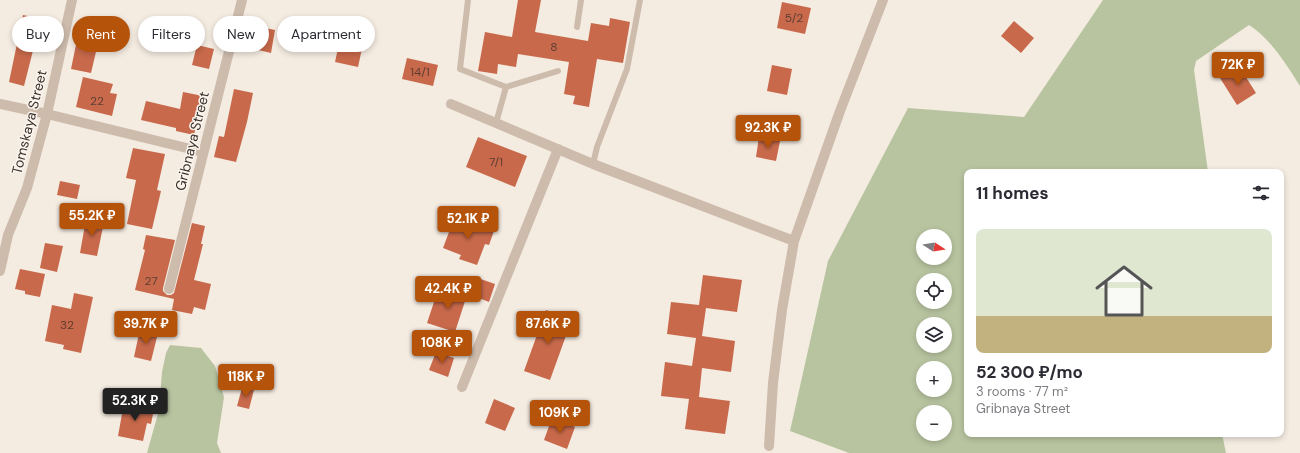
<!DOCTYPE html>
<meta charset="utf-8">
<style>
body{margin:0;font-family:"DM Sans",sans-serif;background:#f7f7f7;color:#2b2b33;height:100vh;display:flex;flex-direction:column;font-size:15px;white-space:nowrap}
*{box-sizing:border-box;margin:0}
p{font-size:13px;color:#7c7c81}
.icon{flex:none;width:22px;height:22px;fill:none;stroke:currentColor;stroke-width:2;stroke-linecap:round;stroke-linejoin:round}
.map{position:relative;flex:1;overflow:hidden}
.sheet{position:absolute;left:964px;top:169px;width:320px;height:268px;display:flex;flex-direction:column;background:#fff;border-radius:8px;box-shadow:0 2px 6px #0003}
.sheet>*{flex:none}
.banner{position:absolute;left:12px;top:16px;width:380px;height:36px;display:flex;gap:8px}
.needle{width:26px;rotate:102deg}
.tools{position:absolute;left:916px;top:229px;display:grid;gap:8px}
.tools a{display:grid;place-items:center;width:36px;height:36px;border-radius:50%;background:#fff;box-shadow:0 2px 6px #0003;font-size:20px}
.price{position:absolute;translate:-50% -34px;padding:0 9px;border-radius:4px;background:#b45309;color:#fff;font-size:13px;line-height:26px;filter:drop-shadow(0 1px 2px #0008)}
.price::after{content:'';position:absolute;left:50%;top:24px;width:12px;height:9px;margin-left:-6px;background:inherit;clip-path:polygon(0 0,100% 0,50% 100%)}
.price.on{background:#222;color:#fff}
ul{padding:0;list-style:none}
li{display:grid;align-content:center;gap:8px;height:212px;padding:0 12px}
li span{display:grid;place-items:center;height:124px;border-radius:8px;color:#555}
li>.icon{margin-inline-start:auto}
span .icon{width:72px;height:72px;fill:#fffc;stroke-width:1}
li b{font-size:17px}
h2{display:flex;justify-content:space-between;align-items:center;height:48px;padding:0 12px;font-size:17px}
.tag{padding:0 14px;border-radius:18px;background:#fff;box-shadow:0 2px 6px #0003;font-size:14px;line-height:36px}
.tag.on{background:#b45309;color:#fff}
.map>svg:first-child{display:block}
.green{fill:#b8c4a0;fill-rule:evenodd}
.building{fill:#c8694b}
.lines{fill:none;stroke-linecap:round;stroke-linejoin:round}
.service{stroke:#cdbbac;stroke-width:6}
.minor{stroke:#cdbbac;stroke-width:10}
.labels{text-anchor:middle;stroke-width:3;stroke-linejoin:round;paint-order:stroke}
.number-label{font-size:12px;fill:#5e3e33}
.street-label{font-size:14px;fill:#3b302b;stroke:#fbf5ee}
</style>
<div class="map">
<svg width="1300" height="453" viewBox="0 0 1300 453">
<rect width="100%" height="100%" fill="#f4ebe1"/>
<!-- green -->
<path class="green" d="M 1103,0 L 1300,0 L 1300,86 C 1287,65 1270,38 1249,25 L 1196,61 L 1194,70 L 1208,172 L 967,172 L 967,434 L 1222,434 L 1226,453 L 849,453 L 790,431 L 828,261 L 908,108 L 1024,117 ZM 923,236 L 945,236 L 945,258 L 923,258 ZM 923,280 L 945,280 L 945,302 L 923,302 ZM 923,324 L 945,324 L 945,346 L 923,346 ZM 923,368 L 945,368 L 945,390 L 923,390 ZM 923,412 L 945,412 L 945,434 L 923,434 Z
M 170,345 L 201,348 L 215,366 L 224,397 L 217,443 L 221,453 L 222,453 L 147,453 L 159,410 L 162,372 L 166,353 Z"/>
<!-- building -->
<path class="building" d="M 518,0 L 541,0 L 535,32 L 588,41 L 591,23 L 609,26 L 610,18 L 630,22 L 623,63 L 597,59 L 589,107 L 573,104 L 575,96 L 564,94 L 569,62 L 518,54 L 516,67 L 498,64 L 497,74 L 478,71 L 485,32 L 512,37 Z
M 782,2 L 811,8 L 805,34 L 777,28 Z
M 23,15 L 41,19 L 24,86 L 9,82 Z
M 99,19 L 122,24 L 118,42 L 94,37 Z
M 1014,21 L 1034,38 L 1021,53 L 1001,36 Z
M 251,25 L 275,30 L 271,53 L 246,47 Z
M 78,35 L 99,39 L 91,73 L 71,69 Z
M 340,39 L 363,44 L 358,67 L 335,62 Z
M 197,45 L 214,49 L 209,69 L 192,65 Z
M 407,58 L 438,65 L 433,86 L 402,79 Z
M 772,65 L 792,69 L 787,95 L 767,91 Z
M 1239,66 L 1256,93 L 1237,105 L 1220,78 Z
M 83,77 L 113,84 L 110,93 L 117,94 L 112,116 L 76,107 Z
M 234,89 L 253,93 L 247,122 L 236,162 L 214,157 L 219,136 L 224,137 Z
M 183,92 L 203,96 L 194,135 L 176,131 L 176,128 L 141,120 L 146,101 L 180,109 Z
M 478,137 L 527,156 L 515,187 L 466,167 Z
M 759,137 L 780,141 L 776,161 L 756,157 Z
M 133,148 L 165,154 L 157,190 L 161,191 L 152,229 L 127,224 L 136,180 L 126,178 Z
M 60,181 L 80,185 L 77,199 L 57,195 Z
M 455,216 L 494,231 L 489,245 L 485,244 L 477,265 L 459,259 L 461,255 L 443,248 Z
M 86,219 L 104,222 L 97,256 L 80,253 Z
M 192,223 L 205,226 L 201,244 L 203,244 L 194,280 L 211,284 L 205,310 L 194,307 L 192,314 L 172,310 L 174,299 L 135,290 L 145,250 L 143,249 L 146,235 L 175,240 L 163,288 L 163,291 L 167,295 L 171,295 L 174,293 Z
M 45,243 L 63,246 L 57,272 L 40,268 Z
M 20,269 L 45,274 L 40,297 L 25,294 L 25,291 L 15,289 Z
M 703,275 L 742,280 L 737,312 L 706,308 L 702,336 L 735,341 L 731,372 L 702,368 L 699,397 L 730,401 L 725,434 L 685,429 L 689,399 L 661,396 L 665,362 L 692,366 L 696,338 L 667,334 L 671,302 L 699,305 Z
M 472,276 L 495,284 L 489,302 L 466,293 Z
M 445,288 L 467,295 L 455,332 L 427,323 L 435,299 L 441,301 Z
M 74,293 L 93,297 L 81,353 L 63,349 L 64,345 L 45,341 L 52,305 L 71,309 Z
M 546,310 L 572,319 L 550,380 L 524,371 Z
M 140,329 L 158,333 L 151,361 L 134,357 Z
M 436,352 L 454,358 L 448,377 L 429,370 Z
M 242,388 L 254,390 L 249,409 L 237,406 Z
M 494,399 L 515,408 L 505,431 L 485,423 Z
M 124,403 L 154,409 L 151,424 L 147,423 L 143,441 L 118,436 Z
M 552,418 L 575,427 L 567,449 L 544,440 Z"/>
<g class="lines">
<!-- service -->
<path class="service" d="M 468,0 L 460,69 L 506,87 L 558,71
M 577,27 L 581,0
M 496,123 L 506,87
M 593,164 L 597,147 L 627,69 L 640,0"/>
<!-- minor -->
<path class="minor" d="M 0,104 L 47,114 L 203,152
M 451,104 L 593,164 L 794,241
M 0,271 L 8,235 L 27,188 L 47,114 L 72,0
M 169,289 L 242,0
M 462,387 L 558,149
M 769,446 L 773,383 L 782,310 L 794,241 L 840,111 L 883,0"/>
</g>
<g class="labels">
<!-- number labels -->
<g class="number-label">
<text x="794" y="22">5/2</text>
<text x="554" y="51">8</text>
<text x="420" y="76">14/1</text>
<text x="97" y="105">22</text>
<text x="496" y="166">7/1</text>
<text x="151" y="285">27</text>
<text x="67" y="329">32</text>
</g>
<!-- street labels -->
<g class="street-label">
<text transform="translate(29 122) rotate(-76)" y="5">Tomskaya Street</text>
<text transform="translate(192 141) rotate(-76)" y="5">Gribnaya Street</text>
</g>
</g>
</svg>
<div class="tools">
<a><svg class="needle" viewBox="-14 -14 28 28"><path d="M0-13l5 13h-10z" fill="#e53935"/><path d="M0 13l5-13h-10z" fill="#7c7c81"/></svg></a>
<a><svg class="icon" aria-label="locate" viewBox="0 0 24 24"><circle cx="12" cy="12" r="6"/><path d="M12 2v4M12 18v4M2 12h4M18 12h4"/></svg></a>
<a><svg class="icon" aria-label="layers" viewBox="0 0 24 24"><path d="M12 4l9 5-9 5-9-5zM3 14l9 5 9-5"/></svg></a>
<a>+</a>
<a>−</a>
</div>
<b class="price" style="left:1238px;top:86px">72K ₽</b>
<b class="price" style="left:768px;top:149px">92.3K ₽</b>
<b class="price" style="left:92px;top:237px">55.2K ₽</b>
<b class="price" style="left:468px;top:240px">52.1K ₽</b>
<b class="price" style="left:448px;top:310px">42.4K ₽</b>
<b class="price" style="left:146px;top:345px">39.7K ₽</b>
<b class="price" style="left:548px;top:345px">87.6K ₽</b>
<b class="price" style="left:442px;top:364px">108K ₽</b>
<b class="price" style="left:246px;top:398px">118K ₽</b>
<b class="price on" style="left:135px;top:422px">52.3K ₽</b>
<b class="price" style="left:560px;top:434px">109K ₽</b>
<div class="banner">
<a class="tag">Buy</a>
<a class="tag on">Rent</a>
<a class="tag">Filters</a>
<a class="tag">New</a>
<a class="tag">Apartment</a>
</div>
<section class="sheet">
<h2>11 homes<svg class="icon" aria-label="filters" viewBox="0 0 24 24"><path d="M4 7h16M4 17h16"/><circle cx="9" cy="7" r="2"/><circle cx="15" cy="17" r="2"/></svg></h2>
<ul>
<li><span style="background:linear-gradient(#dfe7d0 70%,#c2b280 0)"><svg class="icon" aria-label="home" viewBox="0 0 24 24"><path d="M3 11l9-7 9 7M6 9v11h12V9"/></svg></span><div><b>52 300 ₽/mo</b><p>3 rooms · 77 m²</p><p>Gribnaya Street</p></div></li>
</ul>
</section>
</div>
